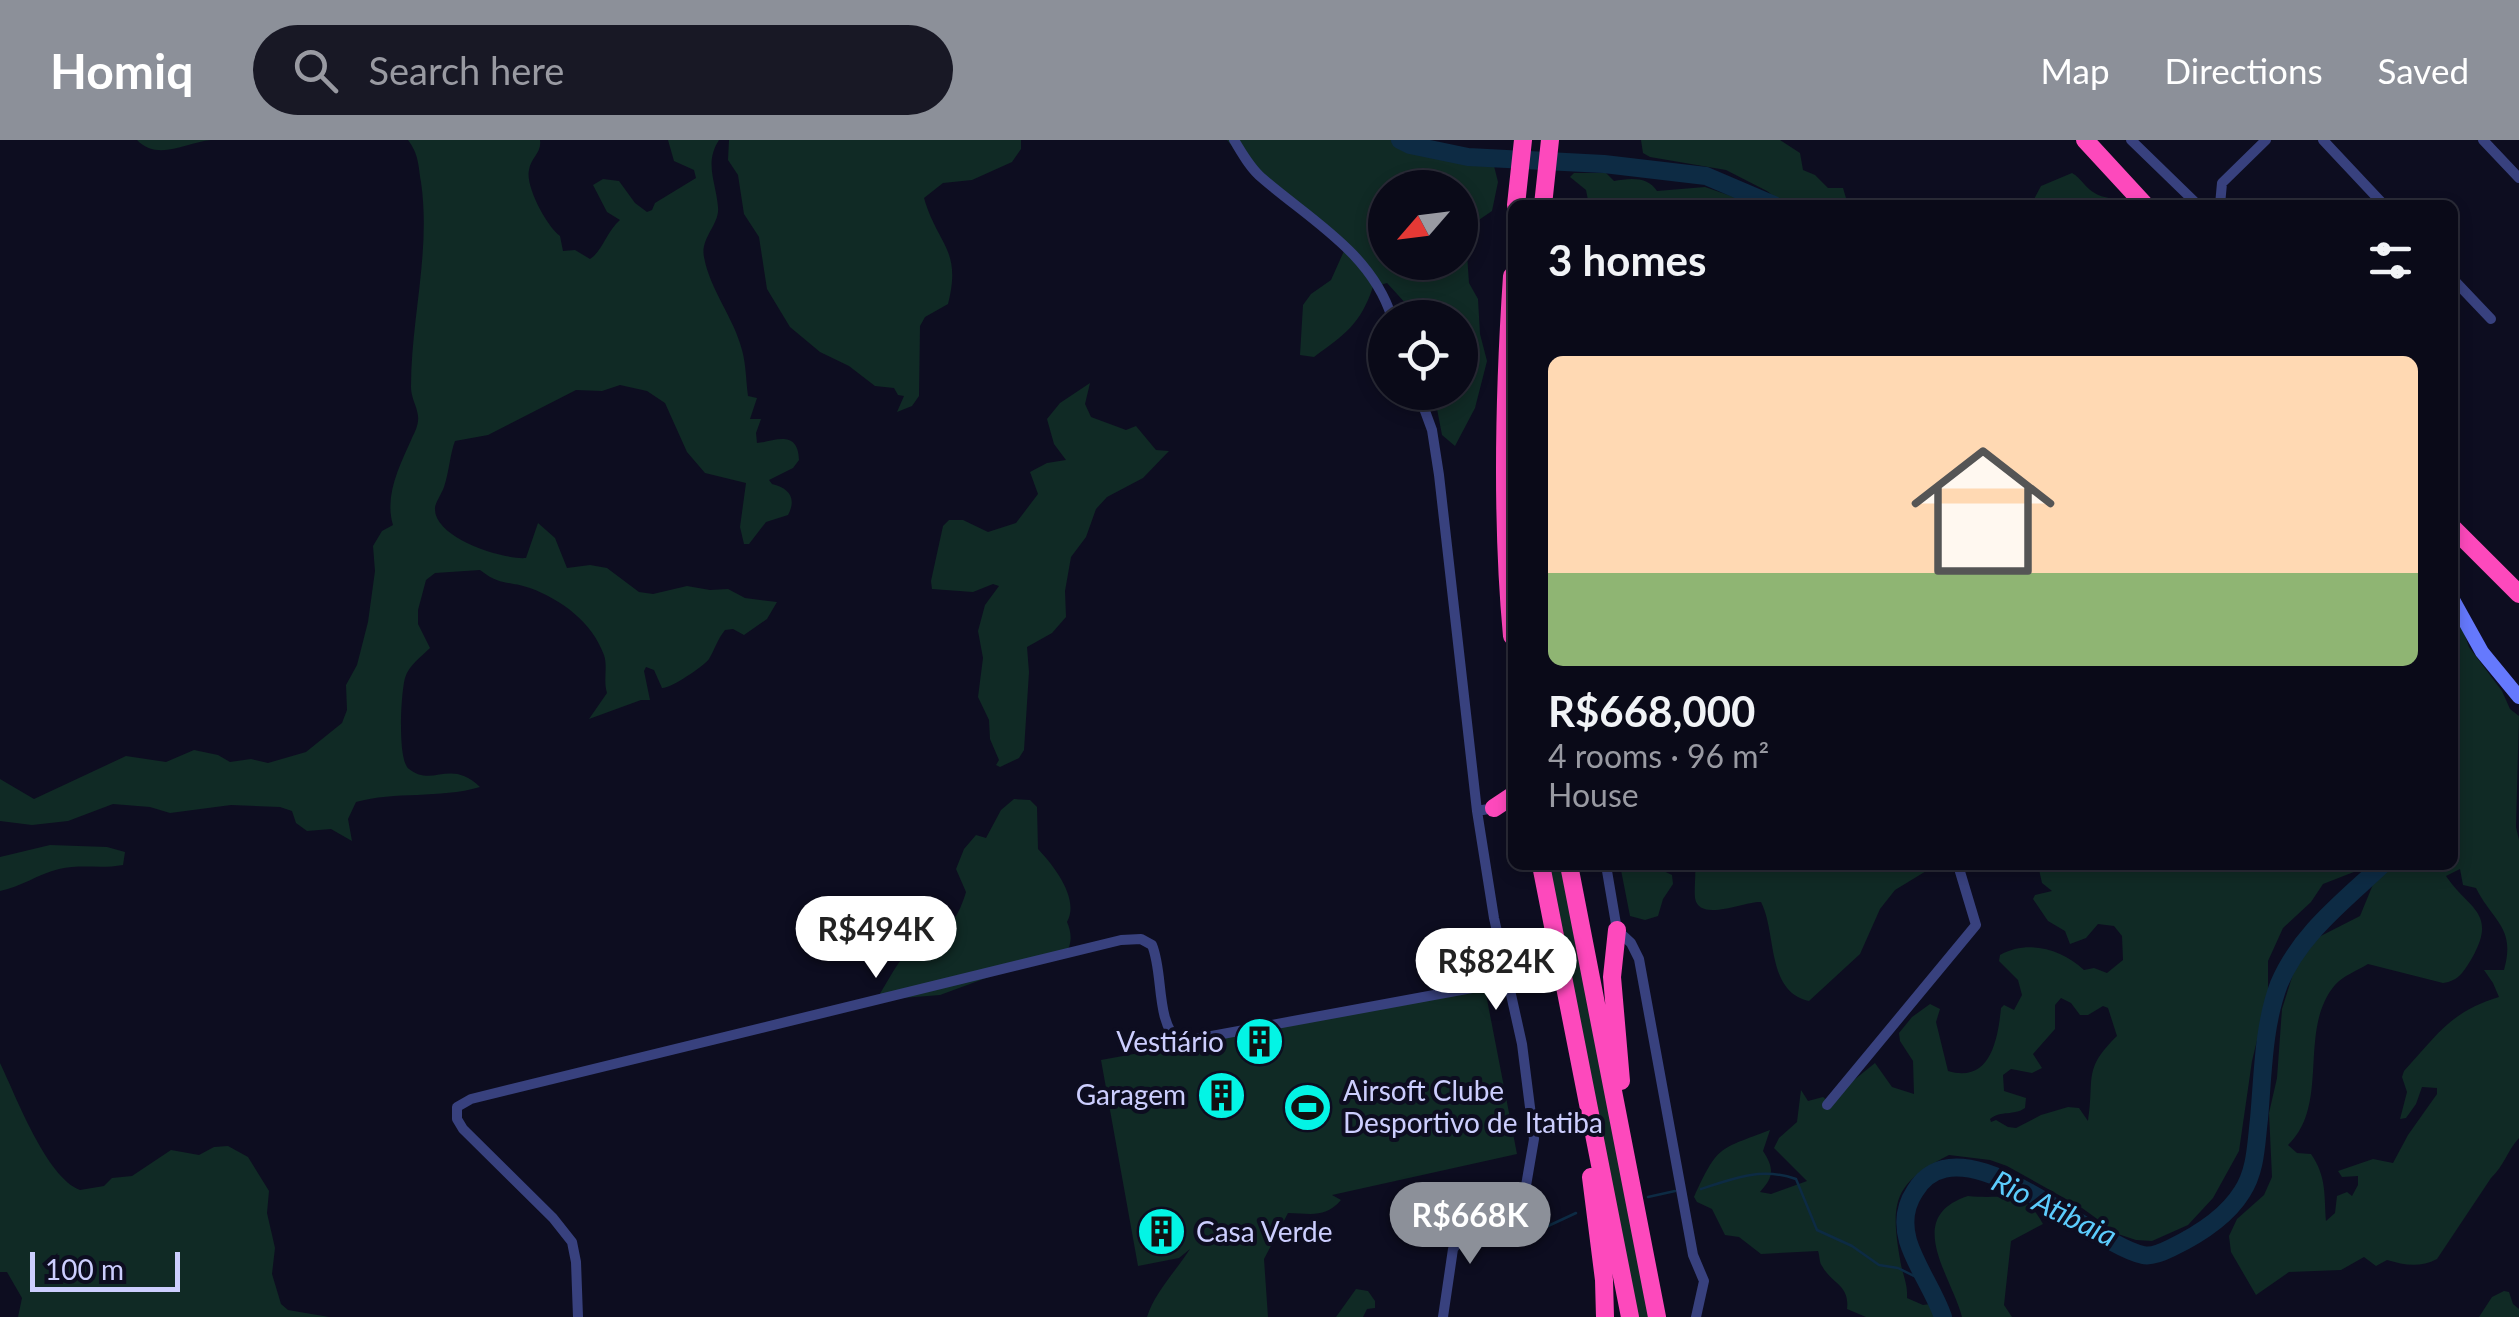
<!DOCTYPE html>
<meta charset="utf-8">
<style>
body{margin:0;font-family:Lato,sans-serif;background:#181825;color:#f1f3f6;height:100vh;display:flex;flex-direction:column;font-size:38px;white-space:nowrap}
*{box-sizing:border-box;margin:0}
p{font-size:32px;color:#999aa2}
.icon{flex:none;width:55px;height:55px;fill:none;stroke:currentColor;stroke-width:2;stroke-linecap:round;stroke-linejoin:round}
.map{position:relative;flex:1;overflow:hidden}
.side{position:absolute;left:1508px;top:60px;width:950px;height:670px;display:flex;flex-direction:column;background:#0a0a18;border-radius:15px;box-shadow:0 5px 15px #0003,0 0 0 2px #2a2b37}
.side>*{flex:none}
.needle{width:65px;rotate:242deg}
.tools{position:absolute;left:1368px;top:30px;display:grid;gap:20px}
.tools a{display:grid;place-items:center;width:110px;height:110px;border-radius:50%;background:#0a0a18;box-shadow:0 5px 15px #0003,0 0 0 2px #2a2b37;font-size:50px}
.scale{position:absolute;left:30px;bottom:25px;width:150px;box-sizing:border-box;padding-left:10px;border:5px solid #cccefe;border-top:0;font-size:28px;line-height:35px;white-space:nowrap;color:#cccefe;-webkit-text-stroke:8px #0d0d20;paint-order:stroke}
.price{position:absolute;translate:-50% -85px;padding:0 22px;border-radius:35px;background:#fff;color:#222;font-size:32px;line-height:65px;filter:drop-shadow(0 2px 5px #0008)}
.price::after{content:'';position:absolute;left:50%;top:60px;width:30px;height:22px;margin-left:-15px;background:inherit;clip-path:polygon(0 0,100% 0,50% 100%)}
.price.on{background:#8c9099;color:#fff}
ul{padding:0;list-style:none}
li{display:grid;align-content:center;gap:20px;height:530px;padding:0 40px}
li+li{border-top:2px solid #2a2b37}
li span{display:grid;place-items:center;height:310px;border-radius:15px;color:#555}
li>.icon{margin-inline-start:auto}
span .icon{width:180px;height:180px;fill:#fffc;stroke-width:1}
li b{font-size:42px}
h2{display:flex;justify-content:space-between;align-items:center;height:120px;padding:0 40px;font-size:42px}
header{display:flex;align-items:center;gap:60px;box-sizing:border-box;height:140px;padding:0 50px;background:#8c9099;color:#fff}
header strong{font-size:48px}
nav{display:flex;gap:55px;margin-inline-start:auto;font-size:35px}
.search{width:700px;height:90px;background:#181825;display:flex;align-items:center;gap:25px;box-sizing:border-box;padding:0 35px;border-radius:55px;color:#999aa2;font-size:38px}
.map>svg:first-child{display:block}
.green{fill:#102a25;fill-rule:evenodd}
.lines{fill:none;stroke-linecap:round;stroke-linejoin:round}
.stream{stroke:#0d2b44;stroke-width:2.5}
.river{stroke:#0d2b44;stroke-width:18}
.street{stroke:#38417e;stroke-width:10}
.secondary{stroke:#6579fd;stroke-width:14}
.highway{stroke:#fd49bc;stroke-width:18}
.labels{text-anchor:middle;stroke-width:8;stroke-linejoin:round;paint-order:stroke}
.poi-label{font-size:28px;fill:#cccefe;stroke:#0d0d20;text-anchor:end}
.water-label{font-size:30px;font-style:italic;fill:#5cccfd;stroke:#0d0d20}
</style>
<header>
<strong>Homiq</strong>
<div class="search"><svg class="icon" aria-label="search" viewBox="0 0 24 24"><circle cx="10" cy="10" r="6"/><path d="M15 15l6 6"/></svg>Search here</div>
<nav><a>Map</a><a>Directions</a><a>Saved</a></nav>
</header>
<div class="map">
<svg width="2519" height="1177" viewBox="0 0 2519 1177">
<rect width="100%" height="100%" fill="#0d0d20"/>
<!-- green -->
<path class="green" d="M 137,0 L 211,0 C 187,2 158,22 137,0 Z
M 408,0 L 540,0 C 542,13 531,17 529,30 C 525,46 547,87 560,96 L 563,111 L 575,110 L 590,119 C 602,112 607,91 620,80 L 607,72 L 593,45 L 603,39 L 619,41 L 635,63 L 647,72 L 652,70 L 655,63 L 696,38 L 694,30 L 674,21 L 668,0 L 719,0 C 704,23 716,42 718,67 C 720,84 700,98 704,117 C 710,150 734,178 742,210 C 746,224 746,241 748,256 L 757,258 L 750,279 L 761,279 L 756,293 L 757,303 C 773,302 798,288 799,320 L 793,328 L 769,340 L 772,344 C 789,348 797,358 788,375 L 766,382 L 749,404 L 744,404 L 740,387 L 746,343 L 705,333 L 687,312 L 665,263 L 647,251 L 620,245 L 602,251 L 576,250 L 488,295 L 455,301 C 450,314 449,332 444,347 C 442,353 435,363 435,368 C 433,398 504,420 526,418 L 538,383 L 555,398 L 567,428 L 590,425 L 607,428 L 639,452 L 653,454 L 687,446 L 710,450 L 728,449 L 745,458 L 777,462 L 767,479 L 744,495 L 733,489 L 725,490 C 717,500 715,509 709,519 C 704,526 670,549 662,548 L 654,530 L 646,527 L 644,531 L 650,560 L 641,560 L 589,579 L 607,553 C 603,540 608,527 604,515 C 592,482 562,460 530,448 C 507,440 502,447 480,430 L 435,433 L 426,440 L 418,470 L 418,484 L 430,508 C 421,517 409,525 405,538 C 401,552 397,621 409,629 C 433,648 450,618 480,647 C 439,659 395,651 356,662 L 348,679 L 352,701 L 331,689 L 307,691 L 296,683 L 292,671 L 280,667 L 231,665 L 170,673 L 150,667 L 113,664 L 68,681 L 32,685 L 0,681 L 0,639 L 34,659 L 126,616 L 166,622 L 194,610 L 218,615 L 230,622 L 251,619 L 268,623 L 306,612 L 342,583 L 347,570 L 346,545 L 357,525 L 368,482 L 375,431 L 373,406 L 382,391 L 393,385 C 384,355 400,325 412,298 C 415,292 419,284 418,276 C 417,266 411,258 411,247 C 411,178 431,111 421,42 C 418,24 419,15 408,0 Z
M 729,0 L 1021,0 L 1021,9 L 1012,22 L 972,40 L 943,43 L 924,58 C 938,106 962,109 948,164 L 925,177 L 920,186 L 919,256 L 912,266 L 897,272 L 904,256 L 898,255 L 894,248 L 875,246 L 849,226 L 820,212 L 790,187 L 767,149 L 759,97 L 744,74 L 738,35 L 728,20 Z
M 1227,0 L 1401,0 L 1427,15 L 1494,26 L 1498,42 L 1492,71 L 1464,90 L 1471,95 L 1467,114 L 1469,143 L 1478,159 L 1480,194 L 1487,221 L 1475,268 L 1455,306 L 1442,295 L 1434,253 L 1460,252 L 1460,178 L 1418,177 L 1387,143 L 1373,147 C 1360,185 1345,194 1314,217 L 1300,215 L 1303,165 L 1311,154 L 1331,140 L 1344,111 L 1239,15 ZM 1385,48 L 1460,48 L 1460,122 L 1385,122 Z
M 1641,0 L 1780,0 L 1800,13 L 1803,30 L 1815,35 L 1828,48 L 1843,48 L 1846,58 L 1856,65 L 1785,65 L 1767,51 L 1726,30 L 1650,17 L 1643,13 Z
M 1574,33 L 1606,33 L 1614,41 C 1629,38 1648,36 1657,51 L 1705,47 L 1757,65 L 1589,65 L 1586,50 L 1570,37 Z
M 2072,33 C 2081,38 2084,46 2093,52 C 2104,60 2116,56 2127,65 L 2031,65 L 2041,46 Z
M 1090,243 L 1085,264 L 1091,277 L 1126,290 L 1136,286 L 1156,310 L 1169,311 L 1143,338 L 1107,357 L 1096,369 L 1086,397 L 1071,417 L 1065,451 L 1066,477 L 1052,493 L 1027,507 L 1029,532 L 1024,610 L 1019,618 L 1000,627 L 996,625 L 999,620 L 990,599 L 989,580 L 978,557 L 983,518 L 978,491 L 985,465 L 999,446 L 993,444 L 973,452 L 932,449 L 931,441 L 943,386 L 949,380 L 963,380 L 988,392 L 1016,383 L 1038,354 L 1030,332 L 1047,323 L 1066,320 L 1054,304 L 1047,279 L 1060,263 Z
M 2453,460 L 2469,507 L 2502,551 L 2510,569 L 2519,576 L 2516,687 L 2519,700 L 2519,998 C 2507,1011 2504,1026 2491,1038 L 2437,1119 C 2420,1128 2404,1125 2387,1120 L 2376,1126 L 2364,1117 L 2341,1130 L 2289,1132 L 2256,1155 L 2231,1112 L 2229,1096 L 2237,1079 L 2264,1055 L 2272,1037 L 2269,973 L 2277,938 L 2282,869 L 2298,818 L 2307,803 L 2360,776 L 2381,725 L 2452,725 ZM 2460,729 L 2463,745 L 2476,748 C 2493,782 2516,787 2504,830 L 2484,830 L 2493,843 L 2499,857 C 2450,872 2438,894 2404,931 L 2402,937 L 2407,952 L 2400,979 L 2406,978 L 2416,964 L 2422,947 L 2437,948 L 2437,954 L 2408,995 L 2393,1023 L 2373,1019 L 2338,1031 L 2342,1037 L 2358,1036 L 2358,1045 L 2352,1056 L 2347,1052 L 2337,1056 L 2335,1073 L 2326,1081 C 2324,1056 2327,1037 2311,1014 L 2297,1013 L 2288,1005 C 2331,964 2297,890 2335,845 C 2344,835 2357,831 2368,824 L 2443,843 C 2459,841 2464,831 2472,818 C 2498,772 2468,769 2446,736 Z
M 1014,659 L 1030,660 L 1037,667 L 1038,709 C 1054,726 1080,759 1067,782 C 1073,796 1072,808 1061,818 L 997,834 L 940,855 L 876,860 C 886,845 895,825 907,813 C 937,783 951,801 966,752 L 956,729 L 964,709 L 976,695 L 986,698 L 1001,670 Z
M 50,705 L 107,707 L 125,712 L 123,725 C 102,729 80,724 59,729 C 38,734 21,747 0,751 L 0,717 Z
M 1549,725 L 1562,725 L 1650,1177 L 1637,1177 Z
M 1620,725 L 1651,725 L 1672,735 L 1673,744 L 1663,759 L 1658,776 L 1645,780 L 1630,776 Z
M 1695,725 L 1718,725 L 1732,731 L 1747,725 L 1936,725 L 1895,750 L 1880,769 L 1860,814 L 1809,861 C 1766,852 1777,793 1761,762 C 1745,761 1699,783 1695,758 C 1694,748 1696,736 1695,725 Z
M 2038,725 L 2364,725 L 2359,730 L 2323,744 L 2311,762 L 2283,788 L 2268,821 L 2268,855 L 2252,921 L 2239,1011 L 2213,1058 L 2188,1085 L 2152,1101 L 2136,1100 L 2118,1094 L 2082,1068 L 2007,1026 L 1990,1020 L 1949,1015 C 1894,1043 1890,1061 1900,1119 C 1902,1134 1908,1143 1907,1158 L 1923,1165 L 1930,1164 L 1937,1177 L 1866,1177 L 1847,1169 C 1850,1145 1832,1144 1822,1126 C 1819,1122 1820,1116 1818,1111 L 1761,1114 L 1739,1097 L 1725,1095 L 1712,1069 L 1697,1062 L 1694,1057 C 1718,1005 1718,1010 1770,990 L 1763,1011 C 1775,1029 1773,1038 1760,1052 L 1771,1054 L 1807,1041 L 1774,1008 L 1779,998 L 1797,982 L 1801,950 L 1808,961 L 1823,957 L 1828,961 L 1875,923 L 1892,947 L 1914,954 L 1913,921 L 1900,901 L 1899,893 L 1912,877 L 1930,864 L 1940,869 L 1936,882 L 1948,931 C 1991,944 1998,898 2001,868 L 2004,865 L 2014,870 L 2022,855 L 2018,840 L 1999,821 L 2000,815 C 2029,799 2062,810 2084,830 L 2094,828 L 2107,833 L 2123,820 L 2122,796 L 2114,786 L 2098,784 L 2086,798 L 2070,804 L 2065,791 L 2048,781 L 2033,759 L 2035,755 L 2052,751 L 2042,743 ZM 2061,858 L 2071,863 L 2080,875 L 2088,875 L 2103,866 L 2108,868 L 2117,896 C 2082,930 2095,938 2088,981 L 2079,968 L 2068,967 L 2041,975 L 2016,988 L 2008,987 L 1996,980 L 1991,982 L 1990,979 C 2001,970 2014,976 2025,968 L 2026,958 L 2004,951 L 2003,935 L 2011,929 L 2032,933 L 2042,928 L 2033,914 L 2055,889 L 2055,865 Z
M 1485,849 L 1517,1014 L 1332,1055 L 1341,1060 C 1325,1079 1309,1073 1288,1073 L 1264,1119 L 1268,1177 L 1147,1177 C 1155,1152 1176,1131 1190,1109 L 1179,1118 L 1138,1126 L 1101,920 Z
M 0,923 C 16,956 46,1037 80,1050 L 104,1046 L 112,1038 L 132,1036 L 171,1010 L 199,1015 L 214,1007 L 228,1006 L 248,1017 L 269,1051 L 267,1073 L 275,1108 L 272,1134 L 281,1164 L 288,1170 L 329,1177 L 18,1177 L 22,1158 L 7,1132 L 0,1132 Z
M 1968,1056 C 2004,1060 2023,1047 2043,1084 L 2011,1101 L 2004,1165 L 2012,1177 L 1962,1177 C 1951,1135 1903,1077 1968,1056 Z
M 1356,1149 L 1368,1151 L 1375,1161 L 1375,1168 L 1367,1169 L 1363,1177 L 1336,1177 Z
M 2504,1151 L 2509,1152 L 2513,1164 L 2519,1169 L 2519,1177 L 2479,1177 L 2492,1157 Z"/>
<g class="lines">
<!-- stream -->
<path class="stream" d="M 1701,1049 C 1733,1038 1763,1027 1796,1039 L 1817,1090 L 1852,1106 L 1879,1125 L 1898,1128 L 1930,1144
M 1648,1057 L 1675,1051
M 1470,1109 L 1533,1093 L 1576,1073"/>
<!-- river -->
<path class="river" d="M 1400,0 L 1410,5 L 1468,17 L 1604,24 L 1706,36 L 1774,65
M 1943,1177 C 1934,1151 1916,1127 1908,1101 C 1903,1083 1905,1066 1915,1051 C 1960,976 2089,1103 2143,1115 C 2151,1117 2163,1112 2171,1108 C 2198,1095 2226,1078 2242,1052 C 2256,1031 2256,1004 2259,979 C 2263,935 2263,886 2279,844 C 2300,794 2344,761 2382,725"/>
<!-- street -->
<path class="street" d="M 1234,0 C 1242,13 1250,28 1262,38 C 1309,79 1372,113 1392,178
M 2131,0 L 2198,65
M 2323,0 L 2384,65
M 2483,0 L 2519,38
M 2220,65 L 2222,43 L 2266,0
M 2452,138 L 2491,179
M 1418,252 L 1432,290 L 1439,335 L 1477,671 L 1494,668
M 1606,725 L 1617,790 L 1631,803 L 1639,819 L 1693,1115 L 1704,1141 L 1696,1177
M 1827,965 L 1976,785 L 1958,725
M 578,1177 L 576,1122 L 572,1102 L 553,1078 L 463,989 L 457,979 L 457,967 L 471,959 L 1121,800 L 1141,799 L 1152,805 C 1164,834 1155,881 1179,902 L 1510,841
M 1443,1177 L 1453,1109 L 1461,1099 L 1505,1083 L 1522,1069 L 1534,999 L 1522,904 L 1494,778 L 1477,671"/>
<!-- secondary -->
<path class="secondary" d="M 2452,458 L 2482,512 L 2519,557"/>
<!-- highway -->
<path class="highway" d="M 2085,0 L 2145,65
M 1516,65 L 1523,0
M 1543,65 L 1550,0
M 1512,136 C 1504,255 1501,377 1512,496
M 2452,387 L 2519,454
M 1494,668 L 1512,656
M 1541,725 L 1630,1177
M 1569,725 L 1657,1177
M 1617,790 L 1612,837 L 1621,941
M 1591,1037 L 1604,1140 L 1605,1177"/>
</g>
<!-- icons -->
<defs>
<symbol id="building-disc" viewBox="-11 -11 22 22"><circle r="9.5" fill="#03f4e5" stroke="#0d0d20"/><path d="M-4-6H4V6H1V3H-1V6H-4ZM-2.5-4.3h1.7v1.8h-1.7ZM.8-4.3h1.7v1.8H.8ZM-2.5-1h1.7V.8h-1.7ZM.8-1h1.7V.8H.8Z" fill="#111"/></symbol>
<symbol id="stadium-disc" viewBox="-11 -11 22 22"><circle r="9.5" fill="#03f4e5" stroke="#0d0d20"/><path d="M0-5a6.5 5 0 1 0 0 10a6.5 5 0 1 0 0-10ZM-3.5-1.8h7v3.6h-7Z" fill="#111"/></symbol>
</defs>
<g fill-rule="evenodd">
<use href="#building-disc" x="1232" y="874" width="55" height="55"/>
<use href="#building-disc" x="1194" y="928" width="55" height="55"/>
<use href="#stadium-disc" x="1280" y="940" width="55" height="55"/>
<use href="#building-disc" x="1134" y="1064" width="55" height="55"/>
</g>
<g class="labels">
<!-- poi labels -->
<g class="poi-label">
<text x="1224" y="912">Vestiário</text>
<text x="1343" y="961" text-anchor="start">Airsoft Clube<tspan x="1343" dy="32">Desportivo de Itatiba</tspan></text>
<text x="1186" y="965">Garagem</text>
<text x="1196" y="1102" text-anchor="start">Casa Verde</text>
</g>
<!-- water labels -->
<g class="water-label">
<text transform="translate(2054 1069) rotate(26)" y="10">Rio Atibaia</text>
</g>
</g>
</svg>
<div class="tools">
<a><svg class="needle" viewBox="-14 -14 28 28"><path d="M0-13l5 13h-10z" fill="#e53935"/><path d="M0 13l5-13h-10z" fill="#999aa2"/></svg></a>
<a><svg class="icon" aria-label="locate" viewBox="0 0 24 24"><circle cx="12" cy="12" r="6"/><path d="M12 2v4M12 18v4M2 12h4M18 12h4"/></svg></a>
</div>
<div class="scale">100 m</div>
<b class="price" style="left:876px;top:841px">R$494K</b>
<b class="price" style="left:1496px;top:873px">R$824K</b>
<b class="price on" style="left:1470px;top:1127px">R$668K</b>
<section class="side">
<h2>3 homes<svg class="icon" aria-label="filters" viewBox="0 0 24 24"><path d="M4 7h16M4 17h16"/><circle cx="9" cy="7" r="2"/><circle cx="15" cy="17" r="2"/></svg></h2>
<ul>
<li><span style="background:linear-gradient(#ffd9b3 70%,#8fb573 0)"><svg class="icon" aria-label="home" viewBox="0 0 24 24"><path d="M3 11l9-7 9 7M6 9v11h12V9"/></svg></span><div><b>R$668,000</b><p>4 rooms · 96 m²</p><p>House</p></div></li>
</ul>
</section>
</div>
